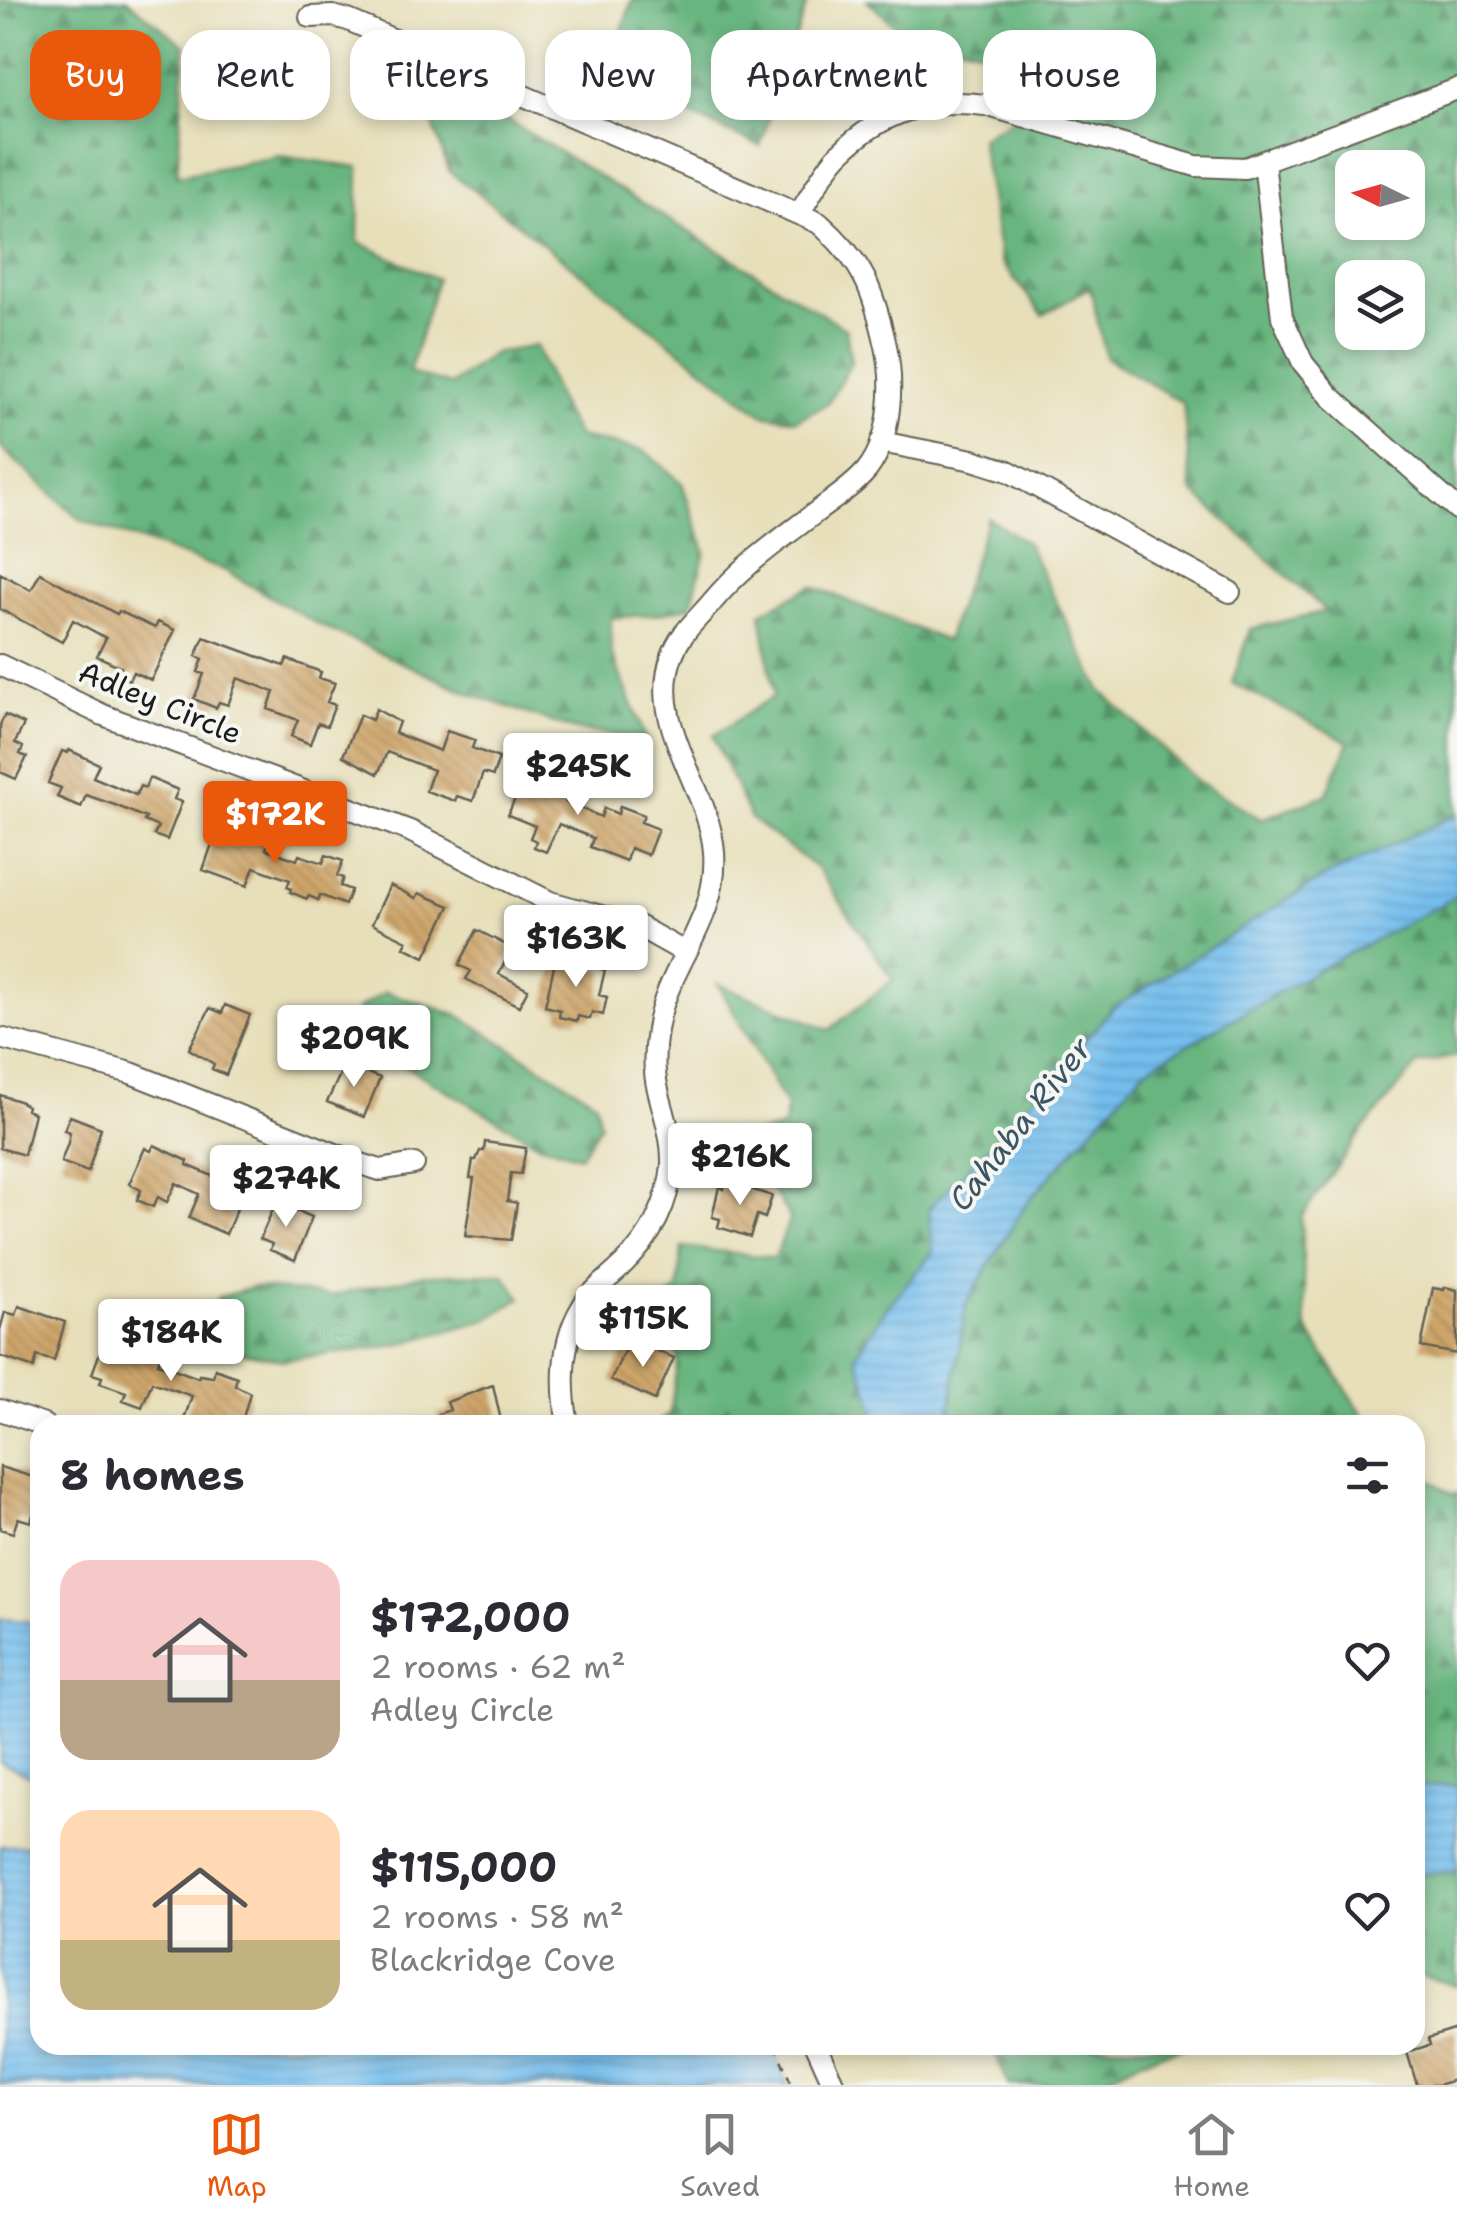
<!DOCTYPE html>
<meta charset="utf-8">
<style>
body{margin:0;font-family:"Shantell Sans",sans-serif;background:#f2f2f3;color:#2b2b33;height:100vh;display:flex;flex-direction:column;font-size:38px;white-space:nowrap}
*{box-sizing:border-box;margin:0}
p{font-size:32px;color:#7c7c81}
.icon{flex:none;width:55px;height:55px;fill:none;stroke:currentColor;stroke-width:2;stroke-linecap:round;stroke-linejoin:round}
.map{position:relative;flex:1;overflow:hidden}
.side{position:absolute;left:30px;top:1415px;width:1395px;height:640px;display:flex;flex-direction:column;background:#fff;border-radius:30px;box-shadow:0 5px 15px #0003}
.side>*{flex:none}
.hud{position:absolute;left:30px;top:30px;width:1398px;height:90px;display:flex;gap:20px}
.needle{width:65px;rotate:275deg}
.tools{position:absolute;left:1335px;top:150px;display:grid;gap:20px}
.tools a{display:grid;place-items:center;width:90px;height:90px;border-radius:20px;background:#fff;box-shadow:0 5px 15px #0003;font-size:50px}
.price{position:absolute;translate:-50% -85px;padding:0 22px;border-radius:10px;background:#fff;color:#222;font-size:32px;line-height:65px;filter:drop-shadow(0 2px 5px #0008)}
.price::after{content:'';position:absolute;left:50%;top:60px;width:30px;height:22px;margin-left:-15px;background:inherit;clip-path:polygon(0 0,100% 0,50% 100%)}
.price.selected{background:#ea580c;color:#fff}
ul{padding:0;list-style:none}
li{display:flex;align-items:center;gap:30px;height:250px;padding:0 30px}
li span{display:grid;place-items:center;flex:none;width:280px;height:200px;border-radius:30px;color:#555}
li>.icon{margin-inline-start:auto}
span .icon{width:120px;height:120px;fill:#fffc;stroke-width:1}
li b{font-size:42px}
h2{display:flex;justify-content:space-between;align-items:center;height:120px;padding:0 30px;font-size:42px}
.tag{padding:0 35px;border-radius:30px;background:#fff;box-shadow:0 5px 15px #0003;font-size:35px;line-height:90px}
.tag.selected{background:#ea580c;color:#fff}
.menu{display:flex;justify-content:space-around;align-items:center;height:140px;border-top:2px solid #e1e1e2;background:#fff;font-size:28px;color:#7c7c81}
.menu a{display:grid;justify-items:center;gap:5px}
.menu .selected{color:#ea580c}
.map>svg:first-child{display:block}
.forest{fill:url(#forest-firs);stroke:#42684e;stroke-width:2.5;fill-rule:evenodd}
.water{fill:url(#water-rules);stroke:#486d84;stroke-width:2.5}
.building{fill:url(#building-back-hatch)}
.lines{fill:none;stroke-linecap:round;stroke-linejoin:round}
.minor-casing{stroke:#636053;stroke-width:24}
.path{stroke:#636053;stroke-width:2.5;stroke-dasharray:8 8;stroke-linecap:butt}
.minor{stroke:#fff;stroke-width:20}
.labels{text-anchor:middle;stroke-width:8;stroke-linejoin:round;paint-order:stroke}
.street-label{font-size:30px;fill:#1c1c1c;stroke:#f6f6f2}
.water-label{font-size:32px;font-style:italic;fill:#3b5565;stroke:#f6f6f2}
</style>
<div class="map">
<svg width="1457" height="2085" viewBox="0 0 1457 2085">
<defs>
<pattern id="forest-firs" width="22" height="20" patternUnits="userSpaceOnUse" patternTransform="scale(2.5)"><rect width="22" height="20" fill="#67b57f"/><path d="M5 1l3.5 6h-7zM16 11l3.5 6h-7z" fill="#549267"/></pattern>
<pattern id="water-rules" width="6" height="5" patternUnits="userSpaceOnUse" patternTransform="scale(2.5)"><rect width="6" height="5" fill="#74beed"/><path d="M0 2.5h6" fill="none" stroke="#64a3cb"/></pattern>
<pattern id="building-back-hatch" width="6" height="6" patternUnits="userSpaceOnUse" patternTransform="scale(2.5)"><rect width="6" height="6" fill="#cea56b"/><path d="M-1 5l2 2M0 0l6 6M5-1l2 2" fill="none" stroke="#b08d5c"/></pattern>
</defs>
<rect width="100%" height="100%" fill="#f6f6f2"/>
<filter id="ink" filterUnits="userSpaceOnUse"><feTurbulence type="fractalNoise" baseFrequency=".01" numOctaves="2"/><feDisplacementMap in="SourceGraphic" scale="20" xChannelSelector="R" yChannelSelector="G"/><feConvolveMatrix kernelMatrix="1 2 1 2 8 2 1 2 1" color-interpolation-filters="sRGB"/></filter>
<filter id="wash" filterUnits="userSpaceOnUse"><feTurbulence type="fractalNoise" baseFrequency=".0048" numOctaves="4" result="noise"/><feDisplacementMap in="SourceGraphic" scale="40" xChannelSelector="R" yChannelSelector="G"/><feGaussianBlur stdDeviation="2.25" result="paint"/><feColorMatrix in="noise" values="0 0 0 0 0 0 0 0 0 0 0 0 0 0 0 0 0 1.4 0 .05"/><feComposite in="paint" operator="in"/></filter>
<g filter="url(#wash)">
<rect width="100%" height="100%" fill="#e7dfba"/>
<!-- forest -->
<path class="forest" d="M 0,0 L 127,0 L 185,46 L 177,176 L 280,156 L 359,167 L 358,242 L 437,279 L 409,373 L 451,385 L 494,353 L 536,346 L 561,407 L 578,437 L 645,451 L 682,483 L 705,551 L 691,606 L 657,614 L 611,618 L 611,652 L 646,738 L 575,730 L 471,694 L 319,625 L 224,570 L 81,520 L 0,447 Z
M 632,0 L 808,0 L 760,146 L 607,78 Z
M 867,0 L 1457,0 L 1457,814 L 1321,879 L 1113,1008 L 994,1142 L 929,1208 L 933,1252 L 886,1309 L 856,1356 L 875,1411 L 870,1425 L 655,1425 L 670,1413 L 678,1358 L 657,1305 L 678,1290 L 682,1247 L 775,1258 L 790,1218 L 741,1139 L 784,1127 L 786,1106 L 718,984 L 829,1030 L 893,980 L 818,869 L 750,818 L 713,736 L 774,696 L 761,613 L 812,586 L 946,641 L 988,518 L 1027,543 L 1101,691 L 1197,781 L 1261,819 L 1326,795 L 1349,742 L 1232,683 L 1250,629 L 1326,611 L 1192,491 L 1183,403 L 1106,358 L 1090,287 L 1043,315 L 1001,262 L 980,138 L 1033,107 L 1029,64 L 894,25 ZM 1352,168 L 1408,168 L 1408,222 L 1352,222 ZM 1352,278 L 1408,278 L 1408,332 L 1352,332 Z
M 443,80 L 846,329 L 851,362 L 828,403 L 796,420 L 762,414 L 449,171 L 428,109 Z
M 1457,896 L 1457,1056 L 1418,1064 L 1363,1130 L 1301,1217 L 1306,1328 L 1370,1425 L 948,1425 L 966,1305 L 1025,1205 L 1144,1070 L 1330,963 Z
M 385,992 L 458,1015 L 595,1101 L 600,1125 L 580,1156 L 539,1144 L 348,1033 L 358,1009 Z
M 504,1274 L 521,1298 L 485,1320 L 397,1345 L 284,1360 L 220,1348 L 217,1298 L 255,1287 L 330,1296 L 425,1275 Z
M 1415,1469 L 1452,1494 L 1457,1494 L 1457,1785 L 1415,1787 Z
M 1457,1872 L 1457,1986 L 1415,1974 L 1415,1874 Z
M 992,2045 L 1191,2045 L 1144,2059 L 1091,2085 L 1008,2085 Z"/>
<!-- water -->
<path class="water" d="M 1457,814 L 1457,896 L 1330,963 L 1144,1070 L 1025,1205 L 966,1304 L 948,1425 L 870,1425 L 875,1410 L 856,1356 L 886,1309 L 933,1252 L 929,1208 L 994,1142 L 1113,1008 L 1321,879 Z
M 0,1619 L 40,1623 L 40,1780 L 0,1762 Z
M 1457,1785 L 1457,1872 L 1415,1874 L 1415,1787 Z
M 0,1846 L 40,1846 L 40,2045 L 770,2045 L 788,2085 L 0,2085 Z"/>
<g id="blocks">
<!-- building -->
<path class="building" d="M 0,573 L 31,590 L 40,573 L 117,614 L 119,611 L 155,628 L 158,622 L 175,630 L 151,680 L 133,672 L 129,680 L 118,674 L 121,667 L 97,656 L 106,638 L 73,620 L 62,642 L 0,609 Z
M 204,637 L 284,666 L 287,659 L 321,672 L 319,678 L 335,683 L 327,702 L 335,705 L 327,726 L 318,723 L 310,744 L 291,736 L 298,720 L 268,709 L 274,692 L 238,678 L 228,705 L 219,702 L 216,708 L 194,699 L 204,674 L 198,672 L 203,659 L 196,656 Z
M 376,709 L 399,722 L 395,733 L 440,751 L 447,731 L 475,740 L 472,748 L 499,758 L 493,776 L 483,773 L 473,801 L 457,796 L 455,801 L 426,791 L 433,770 L 387,752 L 378,774 L 343,756 L 360,715 L 372,720 Z
M 5,715 L 24,724 L 15,743 L 23,747 L 20,754 L 27,757 L 16,779 L 0,772 L 0,725 Z
M 69,750 L 99,764 L 93,777 L 136,795 L 140,786 L 145,788 L 149,778 L 178,790 L 174,799 L 182,802 L 167,840 L 154,835 L 158,827 L 144,821 L 146,818 L 115,805 L 86,795 L 81,807 L 57,797 L 61,788 L 48,783 L 62,751 L 68,753 Z
M 527,769 L 538,774 L 540,769 L 559,776 L 557,781 L 572,788 L 566,802 L 601,817 L 604,808 L 618,814 L 620,806 L 644,815 L 641,822 L 658,829 L 648,855 L 630,848 L 626,861 L 590,847 L 593,838 L 559,824 L 546,852 L 534,847 L 536,841 L 530,838 L 535,826 L 508,815 Z
M 250,824 L 272,832 L 266,849 L 297,860 L 299,855 L 323,863 L 326,855 L 343,861 L 337,876 L 343,878 L 340,886 L 351,890 L 345,905 L 320,895 L 318,900 L 309,896 L 307,899 L 290,892 L 291,889 L 287,887 L 290,880 L 254,867 L 247,886 L 203,870 L 216,832 L 244,842 Z
M 390,885 L 416,898 L 419,893 L 450,906 L 425,957 L 404,947 L 407,941 L 372,924 Z
M 477,930 L 512,948 L 499,974 L 528,989 L 519,1006 L 466,979 L 471,971 L 459,965 Z
M 556,957 L 605,970 L 599,995 L 607,997 L 603,1015 L 592,1012 L 590,1019 L 578,1016 L 577,1021 L 559,1017 L 560,1010 L 545,1006 Z
M 225,1005 L 250,1015 L 226,1075 L 212,1069 L 214,1064 L 189,1049 L 210,1008 L 222,1013 Z
M 345,1064 L 380,1078 L 364,1117 L 327,1102 Z
M 0,1095 L 19,1101 L 27,1106 L 26,1110 L 34,1113 L 24,1155 L 0,1148 Z
M 70,1116 L 101,1128 L 88,1172 L 61,1162 L 68,1143 L 70,1132 L 64,1130 Z
M 485,1142 L 526,1148 L 521,1174 L 511,1173 L 507,1201 L 517,1203 L 511,1240 L 465,1236 L 474,1178 L 470,1178 L 473,1160 L 476,1160 L 480,1151 L 484,1151 Z
M 154,1145 L 188,1161 L 187,1165 L 245,1190 L 226,1234 L 189,1218 L 199,1194 L 176,1183 L 167,1202 L 158,1197 L 153,1207 L 137,1200 L 141,1190 L 129,1184 L 145,1148 L 151,1151 Z
M 726,1181 L 772,1196 L 765,1218 L 757,1215 L 750,1237 L 718,1227 L 720,1219 L 712,1217 L 719,1187 L 724,1189 Z
M 276,1202 L 312,1217 L 295,1260 L 270,1250 L 272,1244 L 260,1239 Z
M 1445,1287 L 1457,1290 L 1457,1354 L 1421,1347 L 1433,1288 L 1444,1290 Z
M 19,1306 L 65,1322 L 54,1361 L 37,1356 L 34,1368 L 0,1356 L 0,1330 L 5,1312 L 16,1315 Z
M 105,1338 L 120,1343 L 122,1338 L 162,1353 L 158,1363 L 198,1378 L 199,1375 L 213,1377 L 215,1369 L 237,1377 L 235,1385 L 250,1393 L 241,1425 L 182,1425 L 192,1396 L 152,1382 L 142,1407 L 123,1400 L 126,1392 L 100,1383 L 102,1377 L 92,1374 Z
M 628,1343 L 647,1352 L 649,1347 L 674,1358 L 655,1400 L 611,1380 Z
M 493,1385 L 502,1425 L 441,1425 L 438,1414 L 450,1410 L 447,1402 Z
M 0,1467 L 40,1479 L 40,1508 L 35,1506 L 31,1522 L 18,1518 L 13,1533 L 0,1529 Z
M 1457,2030 L 1457,2079 L 1438,2085 L 1417,2085 L 1407,2052 L 1430,2045 L 1428,2039 Z"/>
</g>
</g>
<g filter="url(#ink)">
<use href="#blocks" fill-opacity="0" stroke="#636053" stroke-width="2.5"/>
<g class="lines">
<defs>
<path id="minor" d="M 310,17 L 333,16 L 348,20 L 819,223 C 863,262 873,288 886,346 C 894,383 892,438 867,470 C 853,487 832,500 815,513 C 777,542 743,565 712,602 C 697,620 680,633 672,656 C 647,724 709,786 714,852 C 719,922 667,964 657,1030 C 654,1049 653,1071 658,1090 C 664,1115 673,1138 672,1164 C 669,1203 651,1238 624,1264 C 610,1278 592,1290 582,1307 C 560,1343 561,1386 568,1425
M 1264,162 L 1282,317 L 1303,363 L 1331,397 L 1457,509
M 800,212 C 812,194 824,169 840,153 C 882,112 928,97 985,105 L 1196,166 L 1245,168 L 1457,89
M 881,442 L 973,460 L 1008,471 L 1230,592
M 0,665 L 103,715 L 410,831 L 550,902 L 638,926 L 686,953
M 0,1038 L 131,1073 L 358,1163 L 380,1170 L 414,1164
M 0,1410 L 44,1425
M 816,2045 L 834,2085"/>
</defs>
<!-- minor casing -->
<use href="#minor" class="minor-casing"/>
<!-- path -->
<path class="path" d="M 775,2045 L 792,2085"/>
<!-- minor -->
<use href="#minor" class="minor"/>
</g>
</g>
<g class="labels">
<!-- street labels -->
<g class="street-label">
<text transform="translate(160 703) rotate(22)" y="10">Adley Circle</text>
</g>
<!-- water labels -->
<g class="water-label">
<text transform="translate(1020 1124) rotate(-52)" y="11">Cahaba River</text>
</g>
</g>
</svg>
<div class="tools">
<a><svg class="needle" viewBox="-14 -14 28 28"><path d="M0-13l5 13h-10z" fill="#e53935"/><path d="M0 13l5-13h-10z" fill="#7c7c81"/></svg></a>
<a><svg class="icon" aria-label="layers" viewBox="0 0 24 24"><path d="M12 4l9 5-9 5-9-5zM3 14l9 5 9-5"/></svg></a>
</div>
<b class="price" style="left:578px;top:818px">$245K</b>
<b class="price selected" style="left:275px;top:866px">$172K</b>
<b class="price" style="left:576px;top:990px">$163K</b>
<b class="price" style="left:354px;top:1090px">$209K</b>
<b class="price" style="left:740px;top:1208px">$216K</b>
<b class="price" style="left:286px;top:1230px">$274K</b>
<b class="price" style="left:643px;top:1370px">$115K</b>
<b class="price" style="left:171px;top:1384px">$184K</b>
<div class="hud">
<a class="tag selected">Buy</a>
<a class="tag">Rent</a>
<a class="tag">Filters</a>
<a class="tag">New</a>
<a class="tag">Apartment</a>
<a class="tag">House</a>
</div>
<section class="side">
<h2>8 homes<svg class="icon" aria-label="filters" viewBox="0 0 24 24"><path d="M4 7h16M4 17h16"/><circle cx="9" cy="7" r="2"/><circle cx="15" cy="17" r="2"/></svg></h2>
<ul>
<li><span style="background:linear-gradient(#f6c9c9 60%,#b9a48a 0)"><svg class="icon" aria-label="home" viewBox="0 0 24 24"><path d="M3 11l9-7 9 7M6 9v11h12V9"/></svg></span><div><b>$172,000</b><p>2 rooms · 62 m²</p><p>Adley Circle</p></div><svg class="icon" aria-label="heart" viewBox="0 0 24 24"><path d="M12 20l-8-8c-3-5 5-10 8-4 3-6 11-1 8 4z"/></svg></li>
<li><span style="background:linear-gradient(#ffd9b3 65%,#c2b280 0)"><svg class="icon" aria-label="home" viewBox="0 0 24 24"><path d="M3 11l9-7 9 7M6 9v11h12V9"/></svg></span><div><b>$115,000</b><p>2 rooms · 58 m²</p><p>Blackridge Cove</p></div><svg class="icon" aria-label="heart" viewBox="0 0 24 24"><path d="M12 20l-8-8c-3-5 5-10 8-4 3-6 11-1 8 4z"/></svg></li>
</ul>
</section>
</div>
<nav class="menu">
<a class="selected"><svg class="icon" aria-label="map" viewBox="0 0 24 24"><path d="M3 6l6-2 6 2 6-2v14l-6 2-6-2-6 2zM9 4v14M15 6v14"/></svg>Map</a>
<a><svg class="icon" aria-label="saved" viewBox="0 0 24 24"><path d="M7 4h10v16l-5-4-5 4z"/></svg>Saved</a>
<a><svg class="icon" aria-label="home" viewBox="0 0 24 24"><path d="M3 11l9-7 9 7M6 9v11h12V9"/></svg>Home</a>
</nav>
